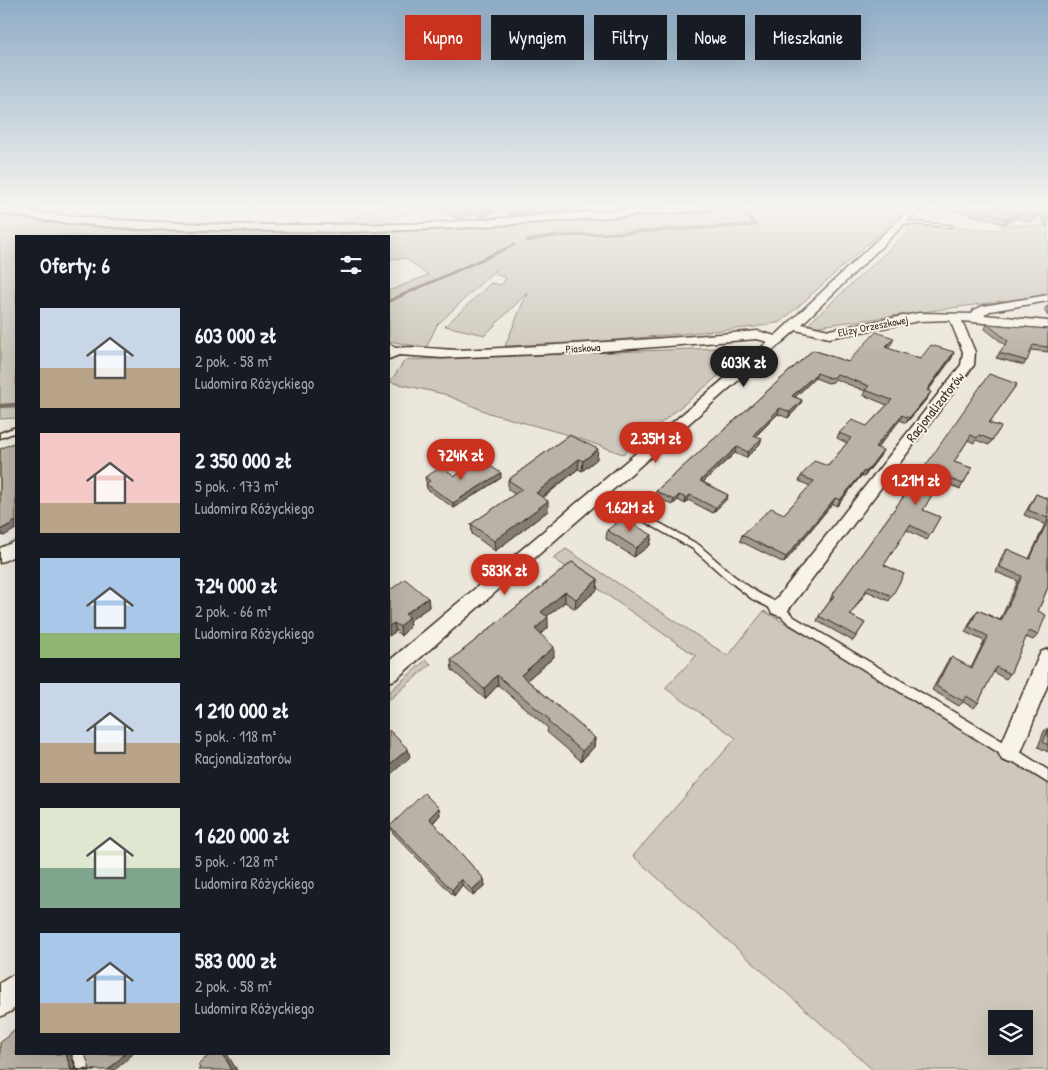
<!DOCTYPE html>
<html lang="pl">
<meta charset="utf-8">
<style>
body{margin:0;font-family:"Patrick Hand",sans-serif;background:#242831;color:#f1f3f6;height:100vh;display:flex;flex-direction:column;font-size:19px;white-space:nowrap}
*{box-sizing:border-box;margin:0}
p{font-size:16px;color:#9ea1a6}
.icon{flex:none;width:28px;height:28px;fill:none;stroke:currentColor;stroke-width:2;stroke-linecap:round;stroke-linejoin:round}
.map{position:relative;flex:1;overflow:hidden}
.panel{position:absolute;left:15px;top:235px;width:375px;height:820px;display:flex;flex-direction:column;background:#171b24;border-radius:0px;box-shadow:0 5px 20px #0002}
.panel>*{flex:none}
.hud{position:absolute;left:405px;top:15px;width:475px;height:45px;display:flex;gap:10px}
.buttons{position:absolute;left:988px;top:1010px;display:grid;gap:10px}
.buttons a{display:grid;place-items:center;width:45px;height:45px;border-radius:0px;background:#171b24;box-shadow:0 5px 20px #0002;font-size:25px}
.price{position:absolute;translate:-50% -42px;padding:0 11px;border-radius:18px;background:#c8321e;color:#fff;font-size:16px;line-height:32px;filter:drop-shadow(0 1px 2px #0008)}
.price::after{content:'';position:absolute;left:50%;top:30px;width:15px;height:11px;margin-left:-8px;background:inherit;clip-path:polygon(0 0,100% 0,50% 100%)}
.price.selected{background:#222;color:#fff}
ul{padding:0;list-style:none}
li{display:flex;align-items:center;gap:15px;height:125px;padding:0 25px}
li span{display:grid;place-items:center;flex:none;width:140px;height:100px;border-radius:0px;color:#555}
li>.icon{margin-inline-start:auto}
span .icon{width:60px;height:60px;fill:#fffc;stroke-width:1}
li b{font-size:21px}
h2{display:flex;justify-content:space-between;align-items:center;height:60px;padding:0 25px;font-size:21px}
.chip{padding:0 18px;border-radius:0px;background:#171b24;box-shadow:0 5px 20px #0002;font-size:18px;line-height:45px}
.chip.selected{background:#c8321e;color:#fff}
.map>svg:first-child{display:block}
.built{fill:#ddd7cc}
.green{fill:#cec8bc;stroke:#84796d;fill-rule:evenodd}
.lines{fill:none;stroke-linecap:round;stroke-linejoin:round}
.stream-far1{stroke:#7c7064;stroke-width:3}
.stream{stroke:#7c7064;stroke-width:4.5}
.service-casing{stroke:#3b2a1e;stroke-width:3}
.minor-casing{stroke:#3b2a1e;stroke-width:3}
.tertiary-casing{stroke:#3b2a1e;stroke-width:4}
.service{fill:#f7f3e8;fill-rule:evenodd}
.minor{fill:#f7f3e8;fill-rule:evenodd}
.tertiary{fill:#f7f3e8;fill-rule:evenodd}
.wall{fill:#a09990;stroke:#3b2a1e}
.shaded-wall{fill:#827d75;stroke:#3b2a1e}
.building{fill:#bab2a7;stroke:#3b2a1e}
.labels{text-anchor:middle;stroke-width:4;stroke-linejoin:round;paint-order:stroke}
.far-street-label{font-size:11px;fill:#3b2a1e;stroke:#f7f3e8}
.street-label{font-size:14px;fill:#3b2a1e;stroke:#f7f3e8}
</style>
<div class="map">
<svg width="1048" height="1070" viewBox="0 0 1048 1070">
<rect width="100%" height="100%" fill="#ece7dc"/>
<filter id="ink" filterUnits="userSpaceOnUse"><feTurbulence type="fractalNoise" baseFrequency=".02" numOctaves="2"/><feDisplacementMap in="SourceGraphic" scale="10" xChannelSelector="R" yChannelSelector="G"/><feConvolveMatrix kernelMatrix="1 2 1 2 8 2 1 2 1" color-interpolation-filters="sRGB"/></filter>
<g filter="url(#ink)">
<!-- built -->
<path class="built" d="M 171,207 L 371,207 L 335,218 L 183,217 Z"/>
<!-- green -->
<path class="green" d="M 380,207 L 423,207 L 381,224 L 333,225 Z
M 740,207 L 903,207 L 881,232 L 781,322 L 755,327 L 604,341 L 505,346 L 527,293 L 485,335 L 445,326 L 491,283 L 502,285 L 506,278 L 494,274 L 497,268 L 437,325 L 426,348 L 389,341 L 389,291 L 428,275 L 405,258 L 389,259 L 389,236 L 16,236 L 16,418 L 0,419 L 0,213 L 48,222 L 165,229 L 432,229 Z
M 907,225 L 1005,230 L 1001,225 L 1048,226 L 1048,295 L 804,328 L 909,231 Z
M 744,347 L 750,350 L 623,454 L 572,436 L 489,413 L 444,394 L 390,382 L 405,360 Z
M 566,549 L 728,656 L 764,611 L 1048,774 L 1048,1070 L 873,1070 L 633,856 L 736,738 L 665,688 L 696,656 L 553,558 ZM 996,1019 L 1024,1019 L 1024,1046 L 996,1046 Z
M 426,660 L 431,664 L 389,700 L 389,692 Z"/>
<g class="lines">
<!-- stream-far1 -->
<path class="stream-far1" d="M 527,241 L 546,237 L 756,225 L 738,207
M 389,301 L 514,245"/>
<!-- stream -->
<path class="stream" d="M 0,406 L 16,405"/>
<defs>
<path id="service" d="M 901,221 L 950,225 L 952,226 L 950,227 L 899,223 L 899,222 Z
M 389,344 L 399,350 L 399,352 L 395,352 L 389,349 Z
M 16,427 L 16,432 L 0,438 L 0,433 Z
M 600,490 L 699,545 L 734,576 L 758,593 L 782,605 L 794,617 L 1014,748 L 1048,770 L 1048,783 L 788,623 L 776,611 L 752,599 L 728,580 L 693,549 L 597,495 L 596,493 L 597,491 Z
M 72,1054 L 88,1054 L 94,1070 L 78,1070 Z"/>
<path id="minor" d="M 912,207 L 922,207 L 802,324 L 829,330 L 919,313 L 972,314 L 974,310 L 983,306 L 1048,295 L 1048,301 L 990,311 L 984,315 L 1048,321 L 1048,329 L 962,321 L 975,352 L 974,365 L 786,613 L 779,616 L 772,613 L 769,608 L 961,365 L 963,352 L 950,320 L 919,321 L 829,338 L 796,330 L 396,679 L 389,682 L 389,661 L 768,342 L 757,339 L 591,352 L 442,358 L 399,355 L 389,359 L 389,350 C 402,344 440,350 457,350 C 557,346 658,339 758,331 L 775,336 Z
M 16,541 L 16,555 L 0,563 L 0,548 Z
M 1048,649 L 1048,684 L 1018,760 L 1010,763 L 1002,760 L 998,752 L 1038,658 L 1041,652 Z
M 16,973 L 16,1007 L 10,1012 L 0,1017 L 0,983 Z"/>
<path id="tertiary" d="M 0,207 L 56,215 L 112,220 L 225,225 L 323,225 L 421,224 L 665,207 L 713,207 L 707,210 L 457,228 L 348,232 L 140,229 L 56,222 L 0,213 Z"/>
</defs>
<!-- service casing -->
<use href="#service" class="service-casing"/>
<!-- minor casing -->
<use href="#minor" class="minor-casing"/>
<!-- tertiary casing -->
<use href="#tertiary" class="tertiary-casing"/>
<!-- service -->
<use href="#service" class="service"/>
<!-- minor -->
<use href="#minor" class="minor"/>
<!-- tertiary -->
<use href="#tertiary" class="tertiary"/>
</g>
<!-- wall -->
<path class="wall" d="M 424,207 L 583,207 L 561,212 L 555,211 L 509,215 L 503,210 L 481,217 L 473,214 L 459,219 Z
M 943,207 L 1048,207 L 1048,226 L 1046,227 L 1040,216 L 1031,222 L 1017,218 L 1004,224 Z
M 1047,306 L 1048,306 L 1048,316 L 1044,310 Z
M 987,324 L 1048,329 L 1048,352 L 1031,350 L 1024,365 L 996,358 L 1005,345 L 985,329 Z
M 892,343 L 887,348 L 920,359 L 952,358 L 928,391 L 928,397 L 916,412 L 906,423 L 900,420 L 877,448 L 880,456 L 864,477 L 861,476 L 837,506 L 832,504 L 784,563 L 740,541 L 742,535 L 784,514 L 810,486 L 799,481 L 801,476 L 828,466 L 847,443 L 837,438 L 839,433 L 867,426 L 887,405 L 863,395 L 865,391 L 835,379 L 833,382 L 828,383 L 815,378 L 795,397 L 802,400 L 800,405 L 788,418 L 778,414 L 756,436 L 760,444 L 746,458 L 735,453 L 703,482 L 728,495 L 726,500 L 713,513 L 688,500 L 685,504 L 678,500 L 672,505 L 655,496 L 656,491 L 813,350 L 848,362 Z
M 1017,384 L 989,423 L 1001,427 L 989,445 L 976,440 L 974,443 L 968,440 L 954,462 L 972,468 L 960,489 L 940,481 L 923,510 L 940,517 L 927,540 L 907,530 L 884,565 L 904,574 L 889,601 L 867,591 L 850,615 L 865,623 L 853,641 L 817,621 L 819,616 L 830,601 L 830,600 L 832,595 L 917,478 Z
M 569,435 L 597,459 L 582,471 L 578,469 L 543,498 L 548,511 L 495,551 L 472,534 L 471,524 L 515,494 L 508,490 L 508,480 Z
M 0,449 L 4,536 L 0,535 Z
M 455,476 L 501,478 L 454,508 L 427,489 L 426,484 L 427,483 L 426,482 L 425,477 Z
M 1036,494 L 1048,499 L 1048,587 L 1038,611 L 1038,635 L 1033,640 L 1026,637 L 1010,674 L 1006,679 L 993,672 L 978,703 L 974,708 L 963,702 L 959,706 L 932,690 L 947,662 L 951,657 L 971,668 L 984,641 L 965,632 L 974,615 L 978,610 L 1000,620 L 1018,581 L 996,572 L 1003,554 L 1007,549 L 1029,559 L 1045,524 L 1024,515 L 1033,499 Z
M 607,530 L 652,535 L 650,545 L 634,557 L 606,539 Z
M 572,562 L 598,579 L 597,590 L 575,609 L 565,602 L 547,616 L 548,628 L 540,634 L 554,657 L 527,680 L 595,738 L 594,747 L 581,761 L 547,732 L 548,728 L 498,685 L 485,699 L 452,670 L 451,660 Z
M 389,591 L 428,598 L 429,607 L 409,621 L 410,626 L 401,636 L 396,631 L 389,636 Z
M 1048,728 L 1048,752 L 1038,747 L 1044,731 Z
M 439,808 L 440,815 L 433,823 L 484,879 L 485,886 L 473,896 L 462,885 L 454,896 L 393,833 L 390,826 Z"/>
<!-- shaded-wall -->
<path class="shaded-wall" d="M 495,207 L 503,207 L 503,210 L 481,217 L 481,211 Z
M 543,207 L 555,207 L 555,211 L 509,215 L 509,210 Z
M 561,207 L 583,207 L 561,212 Z
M 473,208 L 473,214 L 459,219 L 459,213 Z
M 1043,210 L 1040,216 L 1031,222 L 1034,216 Z
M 1020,212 L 1017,218 L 1004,224 L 1007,218 Z
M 894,338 L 892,343 L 883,353 L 885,347 Z
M 954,352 L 952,358 L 924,396 L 927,390 Z
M 817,373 L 815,378 L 791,401 L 792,396 Z
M 931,392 L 928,397 L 906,423 L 909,418 Z
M 802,400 L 800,405 L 788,418 L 790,412 Z
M 780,408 L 778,414 L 751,440 L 753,435 Z
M 902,415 L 900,420 L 873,453 L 875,447 Z
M 762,438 L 760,444 L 746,458 L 748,452 Z
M 737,447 L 735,453 L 699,486 L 700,481 Z
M 598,449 L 597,459 L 582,471 L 583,461 Z
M 883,450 L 880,456 L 864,477 L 866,472 Z
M 579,459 L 578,469 L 535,503 L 536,493 Z
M 864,471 L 861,476 L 837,506 L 840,500 Z
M 501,473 L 501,478 L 454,508 L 453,503 Z
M 679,495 L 678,500 L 672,505 L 674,500 Z
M 690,495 L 688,500 L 685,504 L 686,498 Z
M 728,495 L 726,500 L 713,513 L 715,508 Z
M 835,498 L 832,504 L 784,563 L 786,557 Z
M 548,501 L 548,511 L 495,551 L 494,541 Z
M 16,521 L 16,529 L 4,536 L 0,530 Z
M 652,535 L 650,545 L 634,557 L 636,548 Z
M 598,579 L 597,590 L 575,609 L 576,599 Z
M 565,592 L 565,602 L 540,622 L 541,612 Z
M 428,598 L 429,607 L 409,621 L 410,626 L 401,636 L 400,627 L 405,614 Z
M 548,617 L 548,628 L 534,639 L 535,629 Z
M 394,623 L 396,631 L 389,636 L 389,626 Z
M 554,647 L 554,657 L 521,685 L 521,675 Z
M 497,675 L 498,685 L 485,699 L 484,689 Z
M 595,738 L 594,747 L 581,761 L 582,751 Z
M 408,749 L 410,757 L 389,776 L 389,765 Z
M 439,808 L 440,815 L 430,825 L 429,818 Z
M 461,879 L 462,885 L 454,896 L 452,890 Z
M 484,879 L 485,886 L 473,896 L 472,890 Z
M 66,1054 L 71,1054 L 76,1070 L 71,1070 Z
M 125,1054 L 133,1054 L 115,1070 L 108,1070 Z
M 223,1054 L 227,1054 L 237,1070 L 232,1070 Z"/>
<!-- building -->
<path class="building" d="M 439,207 L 495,207 L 481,211 L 473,208 L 459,213 Z
M 505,207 L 543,207 L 509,210 Z
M 966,207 L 1048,207 L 1048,218 L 1043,210 L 1034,216 L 1020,212 L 1007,218 Z
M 987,324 L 1048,329 L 1048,347 L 1033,345 L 1027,361 L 999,353 L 1008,341 Z
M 876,332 L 894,338 L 885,347 L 920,359 L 931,345 L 954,352 L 927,390 L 931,392 L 919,406 L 909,418 L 902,415 L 875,447 L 883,450 L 866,472 L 864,471 L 840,500 L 835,498 L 786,557 L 742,535 L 771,508 L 784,514 L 814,481 L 801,476 L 814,461 L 828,466 L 851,438 L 839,433 L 852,420 L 867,426 L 892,400 L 865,390 L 869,386 L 837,374 L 835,377 L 830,378 L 817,373 L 792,396 L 802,400 L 790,412 L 780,408 L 753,435 L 762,438 L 748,452 L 737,447 L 700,481 L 728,495 L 715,508 L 690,495 L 686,498 L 679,495 L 674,500 L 656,491 L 813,350 L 848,362 Z
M 989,374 L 1017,384 L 989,423 L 1001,427 L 992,440 L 979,435 L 977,438 L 971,435 L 954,462 L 972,468 L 963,484 L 943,476 L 923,510 L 940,517 L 930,535 L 910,525 L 884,565 L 904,574 L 892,596 L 869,586 L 850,615 L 865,623 L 856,636 L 819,616 L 834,596 L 832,595 L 917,478 Z
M 569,435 L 598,449 L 583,461 L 579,459 L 536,493 L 548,501 L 494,541 L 471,524 L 522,489 L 508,480 Z
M 16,442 L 16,521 L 0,530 L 0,449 Z
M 481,460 L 501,473 L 453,503 L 426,484 L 430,481 L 425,477 L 442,467 L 455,476 Z
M 1036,494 L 1048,499 L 1048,518 L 1028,510 Z
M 623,518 L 652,535 L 636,548 L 607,530 Z
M 1048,520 L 1048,587 L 1038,611 L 1046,615 L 1038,635 L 1029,631 L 1010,674 L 996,667 L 978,703 L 966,696 L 963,701 L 936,686 L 951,657 L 972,668 L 988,636 L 969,627 L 978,610 L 1001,621 L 1022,576 L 1000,567 L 1007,549 L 1030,559 Z
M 572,562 L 598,579 L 576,599 L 565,592 L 541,612 L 548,617 L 535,629 L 554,647 L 521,675 L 595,738 L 582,751 L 548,722 L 550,720 L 497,675 L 484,689 L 451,660 Z
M 405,579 L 428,598 L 405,614 L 409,617 L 400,627 L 394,623 L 389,626 L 389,591 Z
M 389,730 L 408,749 L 389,765 Z
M 1048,730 L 1048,745 L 1043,742 Z
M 424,793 L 439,808 L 429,818 L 484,879 L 472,890 L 461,879 L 452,890 L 390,826 Z
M 16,1028 L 16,1054 L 66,1054 L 71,1070 L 90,1069 L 85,1054 L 125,1054 L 108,1070 L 0,1070 L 0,1043 Z
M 210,1054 L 223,1054 L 232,1070 L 198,1070 L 200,1068 L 198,1065 Z"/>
</g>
<!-- sky -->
<linearGradient id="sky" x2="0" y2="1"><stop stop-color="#8eacc6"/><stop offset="0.58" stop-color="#f6f4ef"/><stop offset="1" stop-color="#f6f4ef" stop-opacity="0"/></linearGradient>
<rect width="1048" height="356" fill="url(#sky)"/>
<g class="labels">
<!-- far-street labels -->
<g class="far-street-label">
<text transform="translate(873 326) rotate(-11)" y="4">Elizy Orzeszkowej</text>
<text transform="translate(583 348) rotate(-3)" y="4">Piaskowa</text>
</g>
<!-- street labels -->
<g class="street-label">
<text transform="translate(935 407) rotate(-52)" y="5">Racjonalizatorów</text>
</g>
</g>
</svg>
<div class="buttons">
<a><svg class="icon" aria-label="layers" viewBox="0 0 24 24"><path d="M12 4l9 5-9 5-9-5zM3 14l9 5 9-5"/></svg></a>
</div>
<b class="price selected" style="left:744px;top:388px">603K zł</b>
<b class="price" style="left:656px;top:464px">2.35M zł</b>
<b class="price" style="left:461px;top:481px">724K zł</b>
<b class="price" style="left:916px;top:506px">1.21M zł</b>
<b class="price" style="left:630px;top:533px">1.62M zł</b>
<b class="price" style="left:505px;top:596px">583K zł</b>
<div class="hud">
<a class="chip selected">Kupno</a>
<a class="chip">Wynajem</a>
<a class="chip">Filtry</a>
<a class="chip">Nowe</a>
<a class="chip">Mieszkanie</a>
</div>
<section class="panel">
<h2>Oferty: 6<svg class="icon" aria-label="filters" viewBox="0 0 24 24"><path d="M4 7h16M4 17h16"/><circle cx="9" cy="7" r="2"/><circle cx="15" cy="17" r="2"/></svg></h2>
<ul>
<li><span style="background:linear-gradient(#c9d6e8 60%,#b9a48a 0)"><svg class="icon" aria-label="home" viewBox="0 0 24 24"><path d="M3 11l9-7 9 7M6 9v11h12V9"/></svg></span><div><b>603 000 zł</b><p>2 pok. · 58 m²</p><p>Ludomira Różyckiego</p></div></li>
<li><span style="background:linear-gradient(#f6c9c9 70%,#b9a48a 0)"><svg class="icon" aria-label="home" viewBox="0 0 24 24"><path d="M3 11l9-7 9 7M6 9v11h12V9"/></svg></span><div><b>2 350 000 zł</b><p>5 pok. · 173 m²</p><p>Ludomira Różyckiego</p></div></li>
<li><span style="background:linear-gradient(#a9c7e8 75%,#8fb573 0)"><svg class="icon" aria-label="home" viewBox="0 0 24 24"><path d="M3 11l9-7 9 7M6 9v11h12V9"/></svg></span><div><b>724 000 zł</b><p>2 pok. · 66 m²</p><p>Ludomira Różyckiego</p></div></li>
<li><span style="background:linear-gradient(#c9d6e8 60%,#b9a48a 0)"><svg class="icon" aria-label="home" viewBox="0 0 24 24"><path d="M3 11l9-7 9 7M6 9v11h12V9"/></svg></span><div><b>1 210 000 zł</b><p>5 pok. · 118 m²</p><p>Racjonalizatorów</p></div></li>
<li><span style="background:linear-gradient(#dfe7d0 60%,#7fa58c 0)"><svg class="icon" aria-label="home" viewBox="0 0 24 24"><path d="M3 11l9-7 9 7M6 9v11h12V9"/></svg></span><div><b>1 620 000 zł</b><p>5 pok. · 128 m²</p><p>Ludomira Różyckiego</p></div></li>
<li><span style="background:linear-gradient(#a9c7e8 70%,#b9a48a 0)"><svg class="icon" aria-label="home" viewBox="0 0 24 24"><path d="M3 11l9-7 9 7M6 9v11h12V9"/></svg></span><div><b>583 000 zł</b><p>2 pok. · 58 m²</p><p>Ludomira Różyckiego</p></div></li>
</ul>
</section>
</div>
